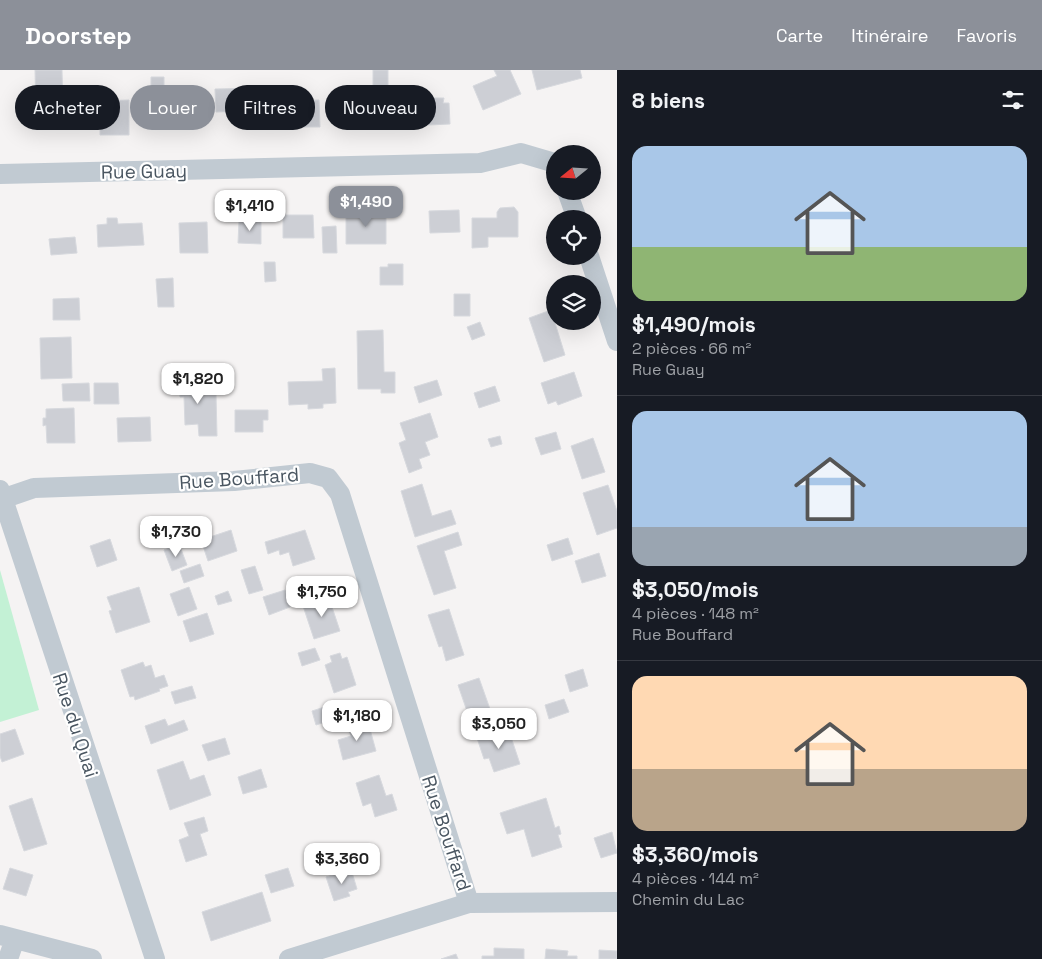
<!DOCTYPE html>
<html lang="fr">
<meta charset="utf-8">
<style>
body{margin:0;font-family:"Space Grotesk",sans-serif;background:#242831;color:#f1f3f6;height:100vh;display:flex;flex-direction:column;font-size:19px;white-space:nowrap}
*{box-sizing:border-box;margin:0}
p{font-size:16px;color:#9ea1a6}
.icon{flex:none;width:28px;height:28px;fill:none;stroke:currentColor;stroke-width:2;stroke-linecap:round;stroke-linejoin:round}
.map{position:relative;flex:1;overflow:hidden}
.panel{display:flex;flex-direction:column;background:#171b24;width:425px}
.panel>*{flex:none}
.guide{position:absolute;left:15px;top:15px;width:475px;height:45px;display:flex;gap:10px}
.needle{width:32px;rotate:252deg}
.tools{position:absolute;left:546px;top:75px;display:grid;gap:10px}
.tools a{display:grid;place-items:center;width:55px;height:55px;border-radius:50%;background:#171b24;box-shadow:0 5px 20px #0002;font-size:25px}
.price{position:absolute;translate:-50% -42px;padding:0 11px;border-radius:10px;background:#fff;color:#222;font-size:16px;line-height:32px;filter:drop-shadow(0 1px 2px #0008)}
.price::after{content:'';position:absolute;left:50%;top:30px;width:15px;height:11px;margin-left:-8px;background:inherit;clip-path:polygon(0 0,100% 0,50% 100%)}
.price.selected{background:#8c9099;color:#fff}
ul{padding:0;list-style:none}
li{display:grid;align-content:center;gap:10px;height:265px;padding:0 15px}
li+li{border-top:1px solid #363941}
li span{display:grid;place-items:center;height:155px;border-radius:15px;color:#555}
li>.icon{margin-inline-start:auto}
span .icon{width:90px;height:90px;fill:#fffc;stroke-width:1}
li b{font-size:21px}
h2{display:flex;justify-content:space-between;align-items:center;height:60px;padding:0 15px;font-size:21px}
.pill{padding:0 18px;border-radius:22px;background:#171b24;box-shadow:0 5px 20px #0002;font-size:18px;line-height:45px}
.pill.selected{background:#8c9099;color:#fff}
header{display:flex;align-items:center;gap:30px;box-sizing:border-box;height:70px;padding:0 25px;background:#8c9099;color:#fff}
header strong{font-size:24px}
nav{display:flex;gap:28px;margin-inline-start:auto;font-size:18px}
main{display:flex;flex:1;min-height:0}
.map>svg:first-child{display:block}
.green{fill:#c3f1d5}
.building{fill:#cdcfd5;stroke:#d7d9de}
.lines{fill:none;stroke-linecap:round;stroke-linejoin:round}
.minor{stroke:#c1cad2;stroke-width:20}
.labels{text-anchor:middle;stroke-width:4.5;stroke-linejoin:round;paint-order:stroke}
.street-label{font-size:19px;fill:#4a5661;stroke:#fff}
</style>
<header>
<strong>Doorstep</strong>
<nav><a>Carte</a><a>Itinéraire</a><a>Favoris</a></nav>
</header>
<main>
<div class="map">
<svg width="617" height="889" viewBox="0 0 617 889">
<rect width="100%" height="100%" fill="#f5f3f3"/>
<!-- green -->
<path class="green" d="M 0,500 L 39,640 L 0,652 Z"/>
<!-- building -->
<path class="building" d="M 35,0 L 62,0 L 63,44 L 36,44 Z
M 373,0 L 388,0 L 388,17 L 373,17 Z
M 494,0 L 510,0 L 521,24 L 483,40 L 473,16 L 497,6 Z
M 532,0 L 580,0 L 582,8 L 537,20 Z
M 151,7 L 164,7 L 164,22 L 191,22 L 191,38 L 184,38 L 184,47 L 163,48 L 163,42 L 151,42 Z
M 265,18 L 266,41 L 250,41 L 251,45 L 242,45 L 242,41 L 216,42 L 215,19 Z
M 429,28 L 444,28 L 443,33 L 449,33 L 450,54 L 428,55 L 427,34 L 429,34 Z
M 347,29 L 370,29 L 370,57 L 347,57 Z
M 129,30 L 129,65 L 100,65 L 100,31 Z
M 319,30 L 320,57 L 292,57 L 291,31 Z
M 514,137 L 518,142 L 518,167 L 488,167 L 488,177 L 472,178 L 472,148 L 497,148 L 497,142 L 500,138 Z
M 459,140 L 460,162 L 430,163 L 429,141 Z
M 346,142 L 386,142 L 386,174 L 346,174 Z
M 283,145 L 313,145 L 314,168 L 283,168 Z
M 107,148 L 117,148 L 118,154 L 142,153 L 144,175 L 98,177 L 97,155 L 107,154 Z
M 239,151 L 261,151 L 261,174 L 238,173 Z
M 207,152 L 208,183 L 180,183 L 179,153 Z
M 336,156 L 337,183 L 323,183 L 322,157 Z
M 75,167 L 77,183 L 51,185 L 49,169 Z
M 264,192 L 275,192 L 276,211 L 265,212 Z
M 388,194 L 403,194 L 403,215 L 380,215 L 380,197 L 388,197 Z
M 173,208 L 174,237 L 158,237 L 156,209 Z
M 454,224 L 470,224 L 470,246 L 454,246 Z
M 79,228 L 80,250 L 53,250 L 53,229 Z
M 551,240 L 565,285 L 544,292 L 529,248 Z
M 480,252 L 485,265 L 472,270 L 467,257 Z
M 383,260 L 384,302 L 395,302 L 395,323 L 381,323 L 381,319 L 358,319 L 357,261 Z
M 71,267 L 72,308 L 41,309 L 40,268 Z
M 335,298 L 336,333 L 323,334 L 323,338 L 308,339 L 308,334 L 289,335 L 288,312 L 323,311 L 322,299 Z
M 179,302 L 199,302 L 200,325 L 216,325 L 217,366 L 199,366 L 198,354 L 185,355 L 184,327 L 180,327 Z
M 574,302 L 582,326 L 558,335 L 556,331 L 548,334 L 541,313 Z
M 437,310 L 442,325 L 419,333 L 414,317 Z
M 89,313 L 90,331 L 63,331 L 62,314 Z
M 94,313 L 118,313 L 119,334 L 94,334 Z
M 495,316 L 500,331 L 479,338 L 474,323 Z
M 74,338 L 75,373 L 47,373 L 46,355 L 43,356 L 43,348 L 46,348 L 46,339 Z
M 235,340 L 268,340 L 268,350 L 263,350 L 263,362 L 235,362 Z
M 430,343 L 438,367 L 425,372 L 430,385 L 419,389 L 422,398 L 409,403 L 399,373 L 406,370 L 400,353 Z
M 150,347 L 151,371 L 118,372 L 117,348 Z
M 556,362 L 561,379 L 541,385 L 535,368 Z
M 500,366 L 502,374 L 491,377 L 488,369 Z
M 593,368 L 605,402 L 582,409 L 571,376 Z
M 422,414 L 432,446 L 451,440 L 456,454 L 415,467 L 401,421 Z
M 608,415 L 617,441 L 617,458 L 597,465 L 583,423 Z
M 231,460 L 237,481 L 208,491 L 201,470 Z
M 305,460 L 315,489 L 293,496 L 289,482 L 280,485 L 279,480 L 268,484 L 265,472 Z
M 458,462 L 462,475 L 444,481 L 456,518 L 434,525 L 417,476 Z
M 568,468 L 573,484 L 552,491 L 547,475 Z
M 110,469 L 117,490 L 97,497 L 90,476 Z
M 179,474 L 187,495 L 172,501 L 164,480 Z
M 599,483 L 606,506 L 582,513 L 575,491 Z
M 200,494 L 204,506 L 184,513 L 180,501 Z
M 255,496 L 263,520 L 249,524 L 241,500 Z
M 139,517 L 150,552 L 116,563 L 109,541 L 112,540 L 107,527 Z
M 189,517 L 197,539 L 178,546 L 170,524 Z
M 285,520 L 290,537 L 269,545 L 263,527 Z
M 228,521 L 232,531 L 218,535 L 215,526 Z
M 329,528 L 340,561 L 314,569 L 303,536 Z
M 449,539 L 464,585 L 446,591 L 442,576 L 439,577 L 428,545 Z
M 207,543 L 214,564 L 190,572 L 183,551 Z
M 315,578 L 320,590 L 302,596 L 298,583 Z
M 340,583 L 342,589 L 347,587 L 356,615 L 334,623 L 325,595 L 332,592 L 330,586 Z
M 143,592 L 145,597 L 151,595 L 155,608 L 164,605 L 168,616 L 159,619 L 160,621 L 135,630 L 134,626 L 130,627 L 121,600 Z
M 583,599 L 588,616 L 570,622 L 565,605 Z
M 479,608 L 490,639 L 469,647 L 458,615 Z
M 192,616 L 196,628 L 175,634 L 171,622 Z
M 564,629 L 569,642 L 549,649 L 545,635 Z
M 340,632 L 344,646 L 316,655 L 312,641 Z
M 165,649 L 168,656 L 184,650 L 188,660 L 151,674 L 145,656 Z
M 368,652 L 376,681 L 343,690 L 338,670 L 351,666 L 348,657 Z
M 508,658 L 520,694 L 494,702 L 489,688 L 484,689 L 477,668 Z
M 15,659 L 24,684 L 2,692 L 0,686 L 0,664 Z
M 225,668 L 230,684 L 208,691 L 202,675 Z
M 183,691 L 190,710 L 204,705 L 211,725 L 170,740 L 157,700 Z
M 261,699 L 267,717 L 243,724 L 238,707 Z
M 379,705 L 386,726 L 392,724 L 397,740 L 375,747 L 371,733 L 363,736 L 356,713 Z
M 32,728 L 47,774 L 24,781 L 9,736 Z
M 546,728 L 555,758 L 559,756 L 561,764 L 558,765 L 562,777 L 532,787 L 524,759 L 507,764 L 500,743 Z
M 204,747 L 208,761 L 200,764 L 207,785 L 186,792 L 179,770 L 189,766 L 184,753 Z
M 612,762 L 617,783 L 601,788 L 594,768 Z
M 321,782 L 323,791 L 314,794 L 312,785 Z
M 10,798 L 33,805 L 26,826 L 3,819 Z
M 288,798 L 294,816 L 271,823 L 265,805 Z
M 351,799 L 357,819 L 348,822 L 350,826 L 334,831 L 326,807 Z
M 262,822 L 271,851 L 211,871 L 202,842 Z
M 494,878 L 524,879 L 524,889 L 482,889 L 482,886 L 494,886 Z
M 546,879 L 568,881 L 567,886 L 577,886 L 577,889 L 545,889 Z
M 599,880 L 617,881 L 617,889 L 599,889 Z
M 456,884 L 458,889 L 441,889 Z"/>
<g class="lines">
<!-- minor -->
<path class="minor" d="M 0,104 L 480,93 L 521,83 L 555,93
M 567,121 L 577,149
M 589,186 L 617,271
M 0,420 L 155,889
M 2,429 L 34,418 L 234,411 L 310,403 L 328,408 L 340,424 L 469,833
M 0,865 L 92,889
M 8,889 L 15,869
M 289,889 L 469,833 L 617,832"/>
</g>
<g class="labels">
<!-- street labels -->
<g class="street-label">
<text transform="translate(144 101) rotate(-1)" y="7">Rue Guay</text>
<text transform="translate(239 408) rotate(-4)" y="7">Rue Bouffard</text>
<text transform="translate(76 655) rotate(72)" y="7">Rue du Quai</text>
<text transform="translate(447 763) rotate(72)" y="7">Rue Bouffard</text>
</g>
</g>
</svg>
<div class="tools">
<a><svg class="needle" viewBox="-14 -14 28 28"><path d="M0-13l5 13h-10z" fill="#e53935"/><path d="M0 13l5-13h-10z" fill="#9ea1a6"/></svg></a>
<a><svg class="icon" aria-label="locate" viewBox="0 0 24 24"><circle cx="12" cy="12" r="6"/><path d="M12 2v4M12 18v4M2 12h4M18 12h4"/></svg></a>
<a><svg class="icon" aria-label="layers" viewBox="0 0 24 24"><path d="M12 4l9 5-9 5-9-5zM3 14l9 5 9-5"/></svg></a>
</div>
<b class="price selected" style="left:366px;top:158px">$1,490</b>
<b class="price" style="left:250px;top:162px">$1,410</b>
<b class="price" style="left:198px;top:335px">$1,820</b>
<b class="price" style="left:176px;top:488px">$1,730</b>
<b class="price" style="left:322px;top:548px">$1,750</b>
<b class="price" style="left:357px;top:672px">$1,180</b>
<b class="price" style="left:499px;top:680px">$3,050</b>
<b class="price" style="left:342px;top:815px">$3,360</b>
<div class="guide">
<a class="pill">Acheter</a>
<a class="pill selected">Louer</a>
<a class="pill">Filtres</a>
<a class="pill">Nouveau</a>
</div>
</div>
<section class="panel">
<h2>8 biens<svg class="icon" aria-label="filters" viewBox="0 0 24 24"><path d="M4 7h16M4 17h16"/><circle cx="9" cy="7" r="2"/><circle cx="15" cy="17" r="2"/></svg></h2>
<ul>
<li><span style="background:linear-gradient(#a9c7e8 65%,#8fb573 0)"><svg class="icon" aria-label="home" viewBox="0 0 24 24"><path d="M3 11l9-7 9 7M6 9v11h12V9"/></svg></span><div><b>$1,490/mois</b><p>2 pièces · 66 m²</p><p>Rue Guay</p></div></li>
<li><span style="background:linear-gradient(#a9c7e8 75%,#9aa5b1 0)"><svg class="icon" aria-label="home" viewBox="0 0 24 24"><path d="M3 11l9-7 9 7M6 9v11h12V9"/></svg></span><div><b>$3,050/mois</b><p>4 pièces · 148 m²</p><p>Rue Bouffard</p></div></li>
<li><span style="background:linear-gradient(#ffd9b3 60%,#b9a48a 0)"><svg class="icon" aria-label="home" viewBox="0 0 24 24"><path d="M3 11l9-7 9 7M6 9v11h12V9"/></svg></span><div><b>$3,360/mois</b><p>4 pièces · 144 m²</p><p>Chemin du Lac</p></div></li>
</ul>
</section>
</main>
